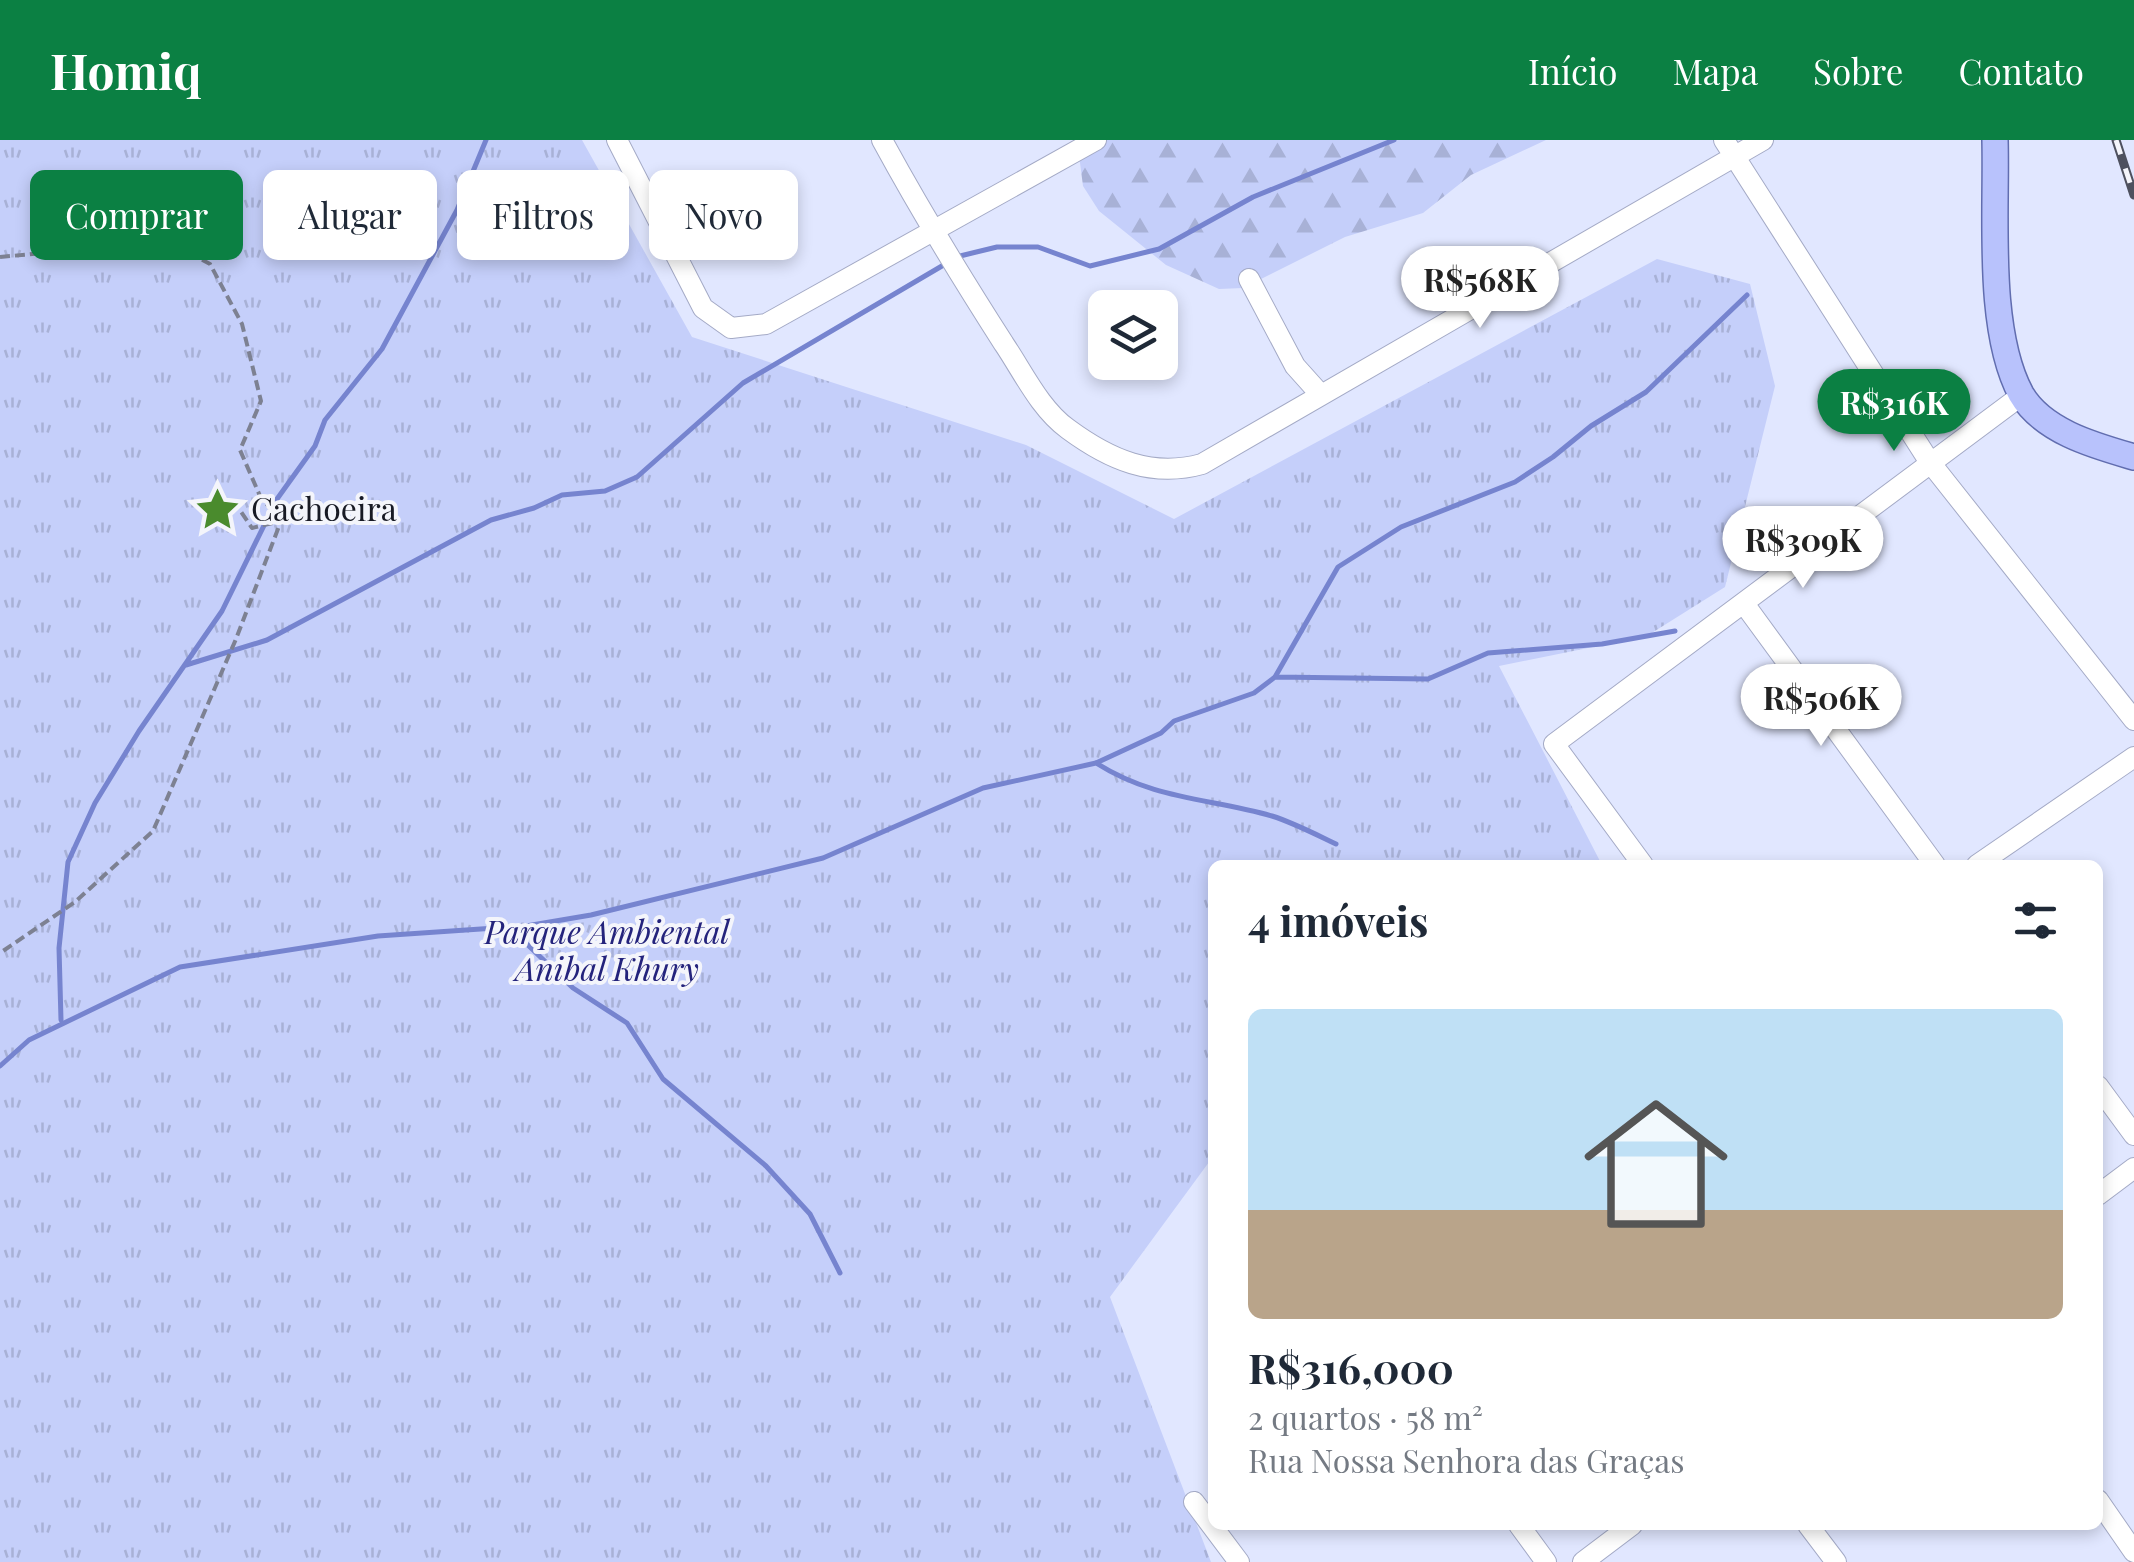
<!DOCTYPE html>
<html lang="pt">
<meta charset="utf-8">
<style>
body{margin:0;font-family:"Playfair Display",serif;background:#f2f2f3;color:#1f2937;height:100vh;display:flex;flex-direction:column;font-size:38px;white-space:nowrap}
*{box-sizing:border-box;margin:0}
p{font-size:32px;color:#747a83}
.icon{flex:none;width:55px;height:55px;fill:none;stroke:currentColor;stroke-width:2;stroke-linecap:round;stroke-linejoin:round}
.map{position:relative;flex:1;overflow:hidden}
.details{position:absolute;left:1208px;top:720px;width:895px;height:670px;display:flex;flex-direction:column;background:#fff;border-radius:15px;box-shadow:0 5px 15px #0003}
.details>*{flex:none}
.top-card{position:absolute;left:30px;top:30px;width:950px;height:90px;display:flex;gap:20px}
.buttons{position:absolute;left:1088px;top:150px;display:grid;gap:20px}
.buttons a{display:grid;place-items:center;width:90px;height:90px;border-radius:15px;background:#fff;box-shadow:0 5px 15px #0003;font-size:50px}
.price{position:absolute;translate:-50% -85px;padding:0 22px;border-radius:35px;background:#fff;color:#222;font-size:32px;line-height:65px;filter:drop-shadow(0 2px 5px #0008)}
.price::after{content:'';position:absolute;left:50%;top:60px;width:30px;height:22px;margin-left:-15px;background:inherit;clip-path:polygon(0 0,100% 0,50% 100%)}
.price.current{background:#0b8043;color:#fff}
ul{padding:0;list-style:none}
li{display:grid;align-content:center;gap:20px;height:530px;padding:0 40px}
li span{display:grid;place-items:center;height:310px;border-radius:15px;color:#555}
li>.icon{margin-inline-start:auto}
span .icon{width:180px;height:180px;fill:#fffc;stroke-width:1}
li b{font-size:42px}
h2{display:flex;justify-content:space-between;align-items:center;height:120px;padding:0 40px;font-size:42px}
.chip{padding:0 35px;border-radius:15px;background:#fff;box-shadow:0 5px 15px #0003;font-size:35px;line-height:90px}
.chip.current{background:#0b8043;color:#fff}
header{display:flex;align-items:center;gap:60px;box-sizing:border-box;height:140px;padding:0 50px;background:#0b8043;color:#fff}
header strong{font-size:48px}
nav{display:flex;gap:55px;margin-inline-start:auto;font-size:35px}
.map>svg:first-child{display:block}
.forest{fill:url(#forest-firs)}
.park{fill:url(#park-tufts)}
.lines{fill:none;stroke-linecap:round;stroke-linejoin:round}
.stream{stroke:#7684cf;stroke-width:5}
.minor-casing{stroke:#a4aac6;stroke-width:22}
.major-casing{stroke:#616daf;stroke-width:28}
.path{stroke:#7d8192;stroke-width:4;stroke-dasharray:10 5;stroke-linecap:butt}
.minor{stroke:#fff;stroke-width:20}
.major{stroke:#b8c2fc;stroke-width:25}
.rail-casing{stroke:#4e515f;stroke-width:9}
.rail{stroke:#f4f5fb;stroke-width:5;stroke-dasharray:15;stroke-linecap:butt}
.labels{text-anchor:middle;stroke-width:8;stroke-linejoin:round;paint-order:stroke}
.poi-label{font-size:32px;fill:#181a24;stroke:#f4f5fb;text-anchor:start}
.park-label{font-size:32px;font-style:italic;fill:#24237c;stroke:#f4f5fb}
</style>
<header>
<strong>Homiq</strong>
<nav><a>Início</a><a>Mapa</a><a>Sobre</a><a>Contato</a></nav>
</header>
<div class="map">
<svg width="2134" height="1422" viewBox="0 0 2134 1422">
<defs>
<pattern id="forest-firs" width="22" height="20" patternUnits="userSpaceOnUse" patternTransform="scale(2.5)"><rect width="22" height="20" fill="#c5cffa"/><path d="M5 1l3.5 6h-7zM16 11l3.5 6h-7z" fill="#a8b1d6"/></pattern>
<pattern id="park-tufts" width="24" height="20" patternUnits="userSpaceOnUse" patternTransform="scale(2.5)"><rect width="24" height="20" fill="#c5cffa"/><path d="M3 7l-1-3M5 7V3M7 7l1-3M15 17l-1-3M17 17v-4M19 17l1-3" fill="none" stroke="#a8b1d6"/></pattern>
</defs>
<rect width="100%" height="100%" fill="#e1e7ff"/>
<!-- forest -->
<path class="forest" d="M 1088,0 L 1546,0 L 1471,35 L 1423,73 L 1345,97 L 1243,148 L 1219,149 L 1166,125 L 1099,71 L 1083,46 L 1079,15 Z"/>
<!-- park -->
<path class="park" d="M 0,0 L 582,0 L 692,197 L 1026,305 L 1174,379 L 1657,119 L 1750,144 L 1775,246 L 1725,447 L 1647,496 L 1499,526 L 1602,725 L 1212,725 L 1212,1018 L 1110,1157 L 1211,1422 L 0,1422 Z"/>
<g class="lines">
<!-- stream -->
<path class="stream" d="M 956,117 L 997,107 L 1038,107 L 1090,126 L 1159,109 L 1253,57 L 1394,0
M 186,525 L 267,500 L 491,380 L 534,368 L 562,355 L 605,351 L 637,337 L 743,243 L 947,123
M 1275,537 L 1428,539 L 1488,513 L 1602,504 L 1675,491
M 1096,623 C 1154,660 1209,658 1272,676 C 1294,683 1315,694 1336,704
M 509,787 L 573,848 L 627,883 L 663,939 L 766,1026 L 810,1074 L 840,1133
M 61,880 L 59,808 L 68,722 L 95,663 L 139,591 L 222,471 L 277,359 L 315,306 L 325,280 L 382,209 L 457,70 L 486,0
M 0,926 L 29,900 L 180,827 L 378,796 L 526,786 L 591,775 L 823,718 L 983,648 L 1096,623 L 1161,593 L 1174,581 L 1254,553 L 1275,537 L 1338,427 L 1401,387 L 1515,342 L 1553,317 L 1591,286 L 1646,252 L 1747,155"/>
<defs>
<path id="minor" d="M 617,0 L 703,168 L 731,188 L 766,184 L 1096,0
M 882,0 C 920,70 961,137 1004,204 C 1023,232 1040,269 1068,289 C 1110,320 1152,338 1202,324 L 1763,0
M 1724,0 L 1929,321 L 2134,580
M 1249,139 L 1295,226 L 1321,255
M 1745,465 L 1935,725
M 1643,725 L 1554,604 L 2022,255
M 1977,725 L 2134,617
M 2098,946 L 2134,995
M 2098,1055 L 2134,1028
M 2098,1360 L 2134,1412
M 1194,1362 L 1239,1422
M 1519,1385 L 1546,1422
M 1808,1385 L 1836,1422
M 1583,1422 L 1632,1385"/>
<path id="major" d="M 1995,0 C 1997,73 1986,189 2021,254 C 2043,292 2096,306 2134,317"/>
</defs>
<!-- minor casing -->
<use href="#minor" class="minor-casing"/>
<!-- major casing -->
<use href="#major" class="major-casing"/>
<!-- path -->
<path class="path" d="M 0,117 L 87,109 L 155,95 L 210,124 L 242,184 L 261,261 L 240,310 L 260,356 L 281,381 L 236,499 L 153,691 L 75,762 L 0,813
M 233,360 L 252,388 L 281,381"/>
<!-- minor -->
<use href="#minor" class="minor"/>
<!-- major -->
<use href="#major" class="major"/>
<defs>
<path id="rail" d="M 2116,0 L 2134,55"/>
</defs>
<!-- rail casing -->
<use href="#rail" class="rail-casing"/>
<!-- rail -->
<use href="#rail" class="rail"/>
</g>
<!-- icons -->
<defs>
<symbol id="sight-bare" viewBox="-9 -9 18 18"><path d="M0-6L1.8-2.2L6-1.7L2.9 1.2L3.7 5.4L0 3.3L-3.7 5.4L-2.9 1.2L-6-1.7L-1.8-2.2Z" fill="#4a8b2d" stroke="#f4f5fb" stroke-width="2.5" paint-order="stroke"/></symbol>
</defs>
<g fill-rule="evenodd">
<use href="#sight-bare" x="186" y="338" width="63" height="63"/>
</g>
<g class="labels">
<!-- poi labels -->
<g class="poi-label">
<text x="251" y="381">Cachoeira</text>
</g>
<!-- park labels -->
<g class="park-label">
<text x="607" y="804">Parque Ambiental<tspan x="607" dy="37">Anibal Khury</tspan></text>
</g>
</g>
</svg>
<div class="buttons">
<a><svg class="icon" aria-label="layers" viewBox="0 0 24 24"><path d="M12 4l9 5-9 5-9-5zM3 14l9 5 9-5"/></svg></a>
</div>
<b class="price" style="left:1480px;top:191px">R$568K</b>
<b class="price current" style="left:1894px;top:314px">R$316K</b>
<b class="price" style="left:1803px;top:451px">R$309K</b>
<b class="price" style="left:1821px;top:609px">R$506K</b>
<div class="top-card">
<a class="chip current">Comprar</a>
<a class="chip">Alugar</a>
<a class="chip">Filtros</a>
<a class="chip">Novo</a>
</div>
<section class="details">
<h2>4 imóveis<svg class="icon" aria-label="filters" viewBox="0 0 24 24"><path d="M4 7h16M4 17h16"/><circle cx="9" cy="7" r="2"/><circle cx="15" cy="17" r="2"/></svg></h2>
<ul>
<li><span style="background:linear-gradient(#bfe0f5 65%,#b9a48a 0)"><svg class="icon" aria-label="home" viewBox="0 0 24 24"><path d="M3 11l9-7 9 7M6 9v11h12V9"/></svg></span><div><b>R$316,000</b><p>2 quartos · 58 m²</p><p>Rua Nossa Senhora das Graças</p></div></li>
</ul>
</section>
</div>
